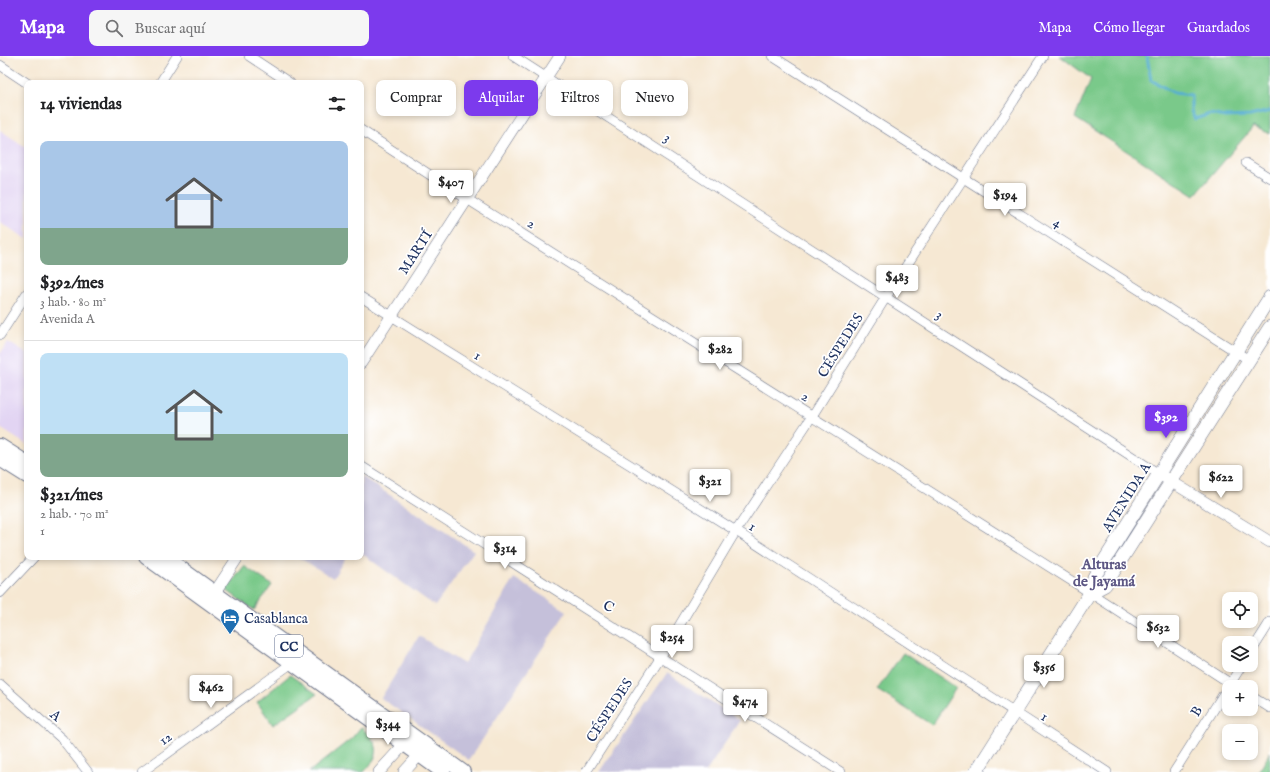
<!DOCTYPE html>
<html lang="es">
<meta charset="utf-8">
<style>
body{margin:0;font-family:"IM FELL English",serif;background:#f6f6f6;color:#202124;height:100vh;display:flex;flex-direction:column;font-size:15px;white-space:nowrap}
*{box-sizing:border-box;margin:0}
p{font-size:13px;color:#757577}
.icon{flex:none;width:22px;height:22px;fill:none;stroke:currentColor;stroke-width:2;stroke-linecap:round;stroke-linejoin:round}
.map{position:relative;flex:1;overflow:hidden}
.panel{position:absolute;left:24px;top:24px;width:340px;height:480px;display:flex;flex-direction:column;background:#fff;border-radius:8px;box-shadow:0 2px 6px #0003}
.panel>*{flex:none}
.guide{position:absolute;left:376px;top:24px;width:380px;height:36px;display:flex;gap:8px}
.tools{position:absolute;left:1222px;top:536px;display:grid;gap:8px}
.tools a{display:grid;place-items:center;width:36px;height:36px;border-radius:8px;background:#fff;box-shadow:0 2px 6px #0003;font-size:20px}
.price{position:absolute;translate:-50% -34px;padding:0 9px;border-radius:4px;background:#fff;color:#222;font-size:13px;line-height:26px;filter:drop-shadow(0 1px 2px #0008)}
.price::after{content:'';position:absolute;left:50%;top:24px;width:12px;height:9px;margin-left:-6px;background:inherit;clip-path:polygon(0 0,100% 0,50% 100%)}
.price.current{background:#7c3aed;color:#fff}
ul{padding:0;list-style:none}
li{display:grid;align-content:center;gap:8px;height:212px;padding:0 16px}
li+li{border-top:1px solid #e0e0e0}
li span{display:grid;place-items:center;height:124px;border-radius:8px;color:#555}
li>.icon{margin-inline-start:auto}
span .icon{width:72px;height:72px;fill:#fffc;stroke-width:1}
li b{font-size:17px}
h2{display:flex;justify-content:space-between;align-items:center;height:48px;padding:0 16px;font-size:17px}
.chip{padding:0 14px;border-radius:8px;background:#fff;box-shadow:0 2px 6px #0003;font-size:14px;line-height:36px}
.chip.current{background:#7c3aed;color:#fff}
header{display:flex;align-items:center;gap:24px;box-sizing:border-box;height:56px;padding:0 20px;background:#7c3aed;color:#fff}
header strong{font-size:19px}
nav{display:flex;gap:22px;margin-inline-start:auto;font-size:14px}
.search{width:280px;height:36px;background:#f6f6f6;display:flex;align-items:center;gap:10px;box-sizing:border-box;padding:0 14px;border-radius:8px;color:#757577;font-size:15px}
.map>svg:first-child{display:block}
.built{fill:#e2d4f3}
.industrial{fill:#c5c0da}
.green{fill:#7ac98a;stroke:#4a7c74}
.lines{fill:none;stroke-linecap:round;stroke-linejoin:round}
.stream{stroke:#54aed2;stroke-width:3}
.minor-casing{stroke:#687087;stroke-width:10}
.tertiary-casing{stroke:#687087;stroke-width:12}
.secondary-casing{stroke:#687087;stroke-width:14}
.primary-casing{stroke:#687087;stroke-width:16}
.minor{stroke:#fff;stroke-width:9}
.tertiary{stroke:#fff;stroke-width:11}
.secondary{stroke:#fff;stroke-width:13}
.primary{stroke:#fff;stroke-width:14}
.labels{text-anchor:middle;stroke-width:3.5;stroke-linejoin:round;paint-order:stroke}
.shield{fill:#fff;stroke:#5f6d8e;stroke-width:1}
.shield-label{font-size:13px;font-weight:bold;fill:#1b2f5e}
.street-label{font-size:14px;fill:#1b2f5e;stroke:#fff}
.poi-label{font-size:14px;fill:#1b2f5e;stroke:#fff;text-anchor:start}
.neighbourhood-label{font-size:15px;font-weight:bold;fill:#5d5784;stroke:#fff}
</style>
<header>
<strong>Mapa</strong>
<div class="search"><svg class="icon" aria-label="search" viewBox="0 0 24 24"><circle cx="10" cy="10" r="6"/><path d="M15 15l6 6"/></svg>Buscar aquí</div>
<nav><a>Mapa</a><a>Cómo llegar</a><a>Guardados</a></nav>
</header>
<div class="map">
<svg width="1270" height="716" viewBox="0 0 1270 716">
<rect width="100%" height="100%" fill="#fff"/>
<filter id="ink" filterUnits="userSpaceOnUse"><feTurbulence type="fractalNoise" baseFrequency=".025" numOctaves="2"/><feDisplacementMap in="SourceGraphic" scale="8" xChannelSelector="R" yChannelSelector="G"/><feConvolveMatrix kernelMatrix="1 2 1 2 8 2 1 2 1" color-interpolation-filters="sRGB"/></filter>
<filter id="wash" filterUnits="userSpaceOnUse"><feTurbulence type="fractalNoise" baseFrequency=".012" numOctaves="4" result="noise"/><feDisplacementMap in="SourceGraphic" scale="16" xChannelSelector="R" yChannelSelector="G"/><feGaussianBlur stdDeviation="0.9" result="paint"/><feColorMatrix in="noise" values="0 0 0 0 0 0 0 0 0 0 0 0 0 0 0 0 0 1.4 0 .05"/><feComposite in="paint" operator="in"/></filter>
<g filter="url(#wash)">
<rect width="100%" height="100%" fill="#f6e8d3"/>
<!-- built -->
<path class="built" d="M 0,74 L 27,92 L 27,183 L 0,166 Z
M 8,286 L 27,298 L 27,389 L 0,372 L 0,298 Z"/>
<!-- industrial -->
<path class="industrial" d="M 361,420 L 474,495 L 435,550 L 361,497 Z
M 298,501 L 346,501 L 333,522 Z
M 514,522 L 567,555 L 469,704 L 381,642 L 419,580 L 464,608 Z
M 667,617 L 740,664 L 706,716 L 599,716 Z"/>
<!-- green -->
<path class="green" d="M 1060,0 L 1270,0 L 1270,78 L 1253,71 L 1195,139 L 1075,62 L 1091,23 Z
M 244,510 L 272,529 L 254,554 L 226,534 Z
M 903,597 L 956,632 L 932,669 L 877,634 Z
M 290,619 L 317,638 L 273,669 L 257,646 Z
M 361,671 C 380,689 382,697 364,716 L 309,716 L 352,682 Z
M 1270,696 L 1270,716 L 1258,716 Z"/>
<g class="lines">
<!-- stream -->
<path class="stream" d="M 1147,0 L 1151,24 L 1174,37 L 1191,39 L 1191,55 L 1195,63 L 1210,58 L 1225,61 L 1250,60 L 1270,55"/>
</g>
</g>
<g filter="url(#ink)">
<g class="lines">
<defs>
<path id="minor" d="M 249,0 L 290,27
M 513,0 L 1159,418
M 772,0 L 1249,304
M 0,9 L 27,27
M 160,27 L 177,0
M 361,74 L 467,143 L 1078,529 L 1236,631
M 1246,107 L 1270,122
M 361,241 L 736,475 L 1107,716
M 0,279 L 27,237
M 361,410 L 841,716
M 0,537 L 34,501
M 1251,596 L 1270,566
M 0,628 L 62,683 L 88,716
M 1251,640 L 1270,652
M 142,716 L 296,604
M 586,716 L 661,600 L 736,475 L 812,360 L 886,241 L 1043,0
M 1174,716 L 1242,609"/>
<path id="tertiary" d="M 361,307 L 560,0
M 1159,418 L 1270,486
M 211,542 L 238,501
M 379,716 L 409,683
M 404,716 L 424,694"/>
<path id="secondary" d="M 1090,537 L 1105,529 L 1270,271
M 976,716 L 1090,537 L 1094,521 L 1270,241"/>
<path id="primary" d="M 0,390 L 27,407
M 0,403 L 27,420
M 146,501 L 443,716
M 165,501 L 463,716"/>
</defs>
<!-- minor casing -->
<use href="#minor" class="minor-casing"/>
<!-- tertiary casing -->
<use href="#tertiary" class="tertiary-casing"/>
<!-- secondary casing -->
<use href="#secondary" class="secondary-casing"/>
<!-- primary casing -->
<use href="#primary" class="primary-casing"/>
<!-- minor -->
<use href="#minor" class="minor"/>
<!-- tertiary -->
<use href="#tertiary" class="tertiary"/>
<!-- secondary -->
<use href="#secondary" class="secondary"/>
<!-- primary -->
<use href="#primary" class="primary"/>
</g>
</g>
<!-- icons -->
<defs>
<symbol id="hotel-pin" viewBox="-11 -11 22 30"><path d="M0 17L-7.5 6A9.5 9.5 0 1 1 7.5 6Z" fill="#1f6fb2" stroke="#fff"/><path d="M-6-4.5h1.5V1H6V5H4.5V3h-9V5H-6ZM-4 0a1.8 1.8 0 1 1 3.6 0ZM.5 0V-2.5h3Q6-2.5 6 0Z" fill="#fff"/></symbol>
</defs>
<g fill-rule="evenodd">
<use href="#hotel-pin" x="219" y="551" width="22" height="30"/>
</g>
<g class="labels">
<!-- shield labels -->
<rect class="shield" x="275" y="579" width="28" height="22" rx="3"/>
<g class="shield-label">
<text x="289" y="595">CC</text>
</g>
<!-- street labels -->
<g class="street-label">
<text transform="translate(668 81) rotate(33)" y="5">3</text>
<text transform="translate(1058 166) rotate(32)" y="5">4</text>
<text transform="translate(532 167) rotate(32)" y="5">2</text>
<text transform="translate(415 196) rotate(-57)" y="5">MARTÍ</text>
<text transform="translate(940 258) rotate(33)" y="5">3</text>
<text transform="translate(840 289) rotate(-58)" y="5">CÉSPEDES</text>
<text transform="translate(478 299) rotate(32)" y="5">1</text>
<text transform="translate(806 340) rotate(32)" y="5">2</text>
<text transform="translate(1126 441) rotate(-58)" y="5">AVENIDA A</text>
<text transform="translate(753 470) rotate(33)" y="5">1</text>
<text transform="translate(609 550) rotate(32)" y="5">C</text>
<text transform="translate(609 654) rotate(-57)" y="5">CÉSPEDES</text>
<text transform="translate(1196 655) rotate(-58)" y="5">B</text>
<text transform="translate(56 659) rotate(41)" y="5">A</text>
<text transform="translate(1045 660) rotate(33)" y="5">1</text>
<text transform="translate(165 682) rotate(-36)" y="5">12</text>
</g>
<!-- poi labels -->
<g class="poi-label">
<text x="244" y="567">Casablanca</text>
</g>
<!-- neighbourhood labels -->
<g class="neighbourhood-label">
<text x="1104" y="513">Alturas<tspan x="1104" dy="17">de Jayamá</tspan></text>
</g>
</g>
</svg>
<div class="tools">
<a><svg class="icon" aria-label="locate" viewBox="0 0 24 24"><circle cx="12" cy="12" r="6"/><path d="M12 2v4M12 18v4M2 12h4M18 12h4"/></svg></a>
<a><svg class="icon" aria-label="layers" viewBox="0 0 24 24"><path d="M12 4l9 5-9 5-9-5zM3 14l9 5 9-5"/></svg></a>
<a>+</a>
<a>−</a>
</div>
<b class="price" style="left:451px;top:148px">$407</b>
<b class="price" style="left:1005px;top:161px">$194</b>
<b class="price" style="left:897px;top:243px">$483</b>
<b class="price" style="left:720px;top:315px">$282</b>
<b class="price current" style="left:1166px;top:383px">$392</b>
<b class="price" style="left:1221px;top:443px">$622</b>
<b class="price" style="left:710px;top:447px">$321</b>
<b class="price" style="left:505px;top:514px">$314</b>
<b class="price" style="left:1158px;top:593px">$632</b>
<b class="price" style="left:672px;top:603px">$254</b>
<b class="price" style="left:1044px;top:633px">$356</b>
<b class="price" style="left:211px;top:653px">$462</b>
<b class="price" style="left:745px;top:667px">$474</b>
<b class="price" style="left:388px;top:690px">$344</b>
<div class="guide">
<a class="chip">Comprar</a>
<a class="chip current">Alquilar</a>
<a class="chip">Filtros</a>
<a class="chip">Nuevo</a>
</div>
<section class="panel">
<h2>14 viviendas<svg class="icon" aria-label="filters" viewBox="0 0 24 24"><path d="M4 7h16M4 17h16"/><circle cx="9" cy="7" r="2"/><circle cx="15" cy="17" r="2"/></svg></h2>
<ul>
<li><span style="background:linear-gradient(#a9c7e8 70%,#7fa58c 0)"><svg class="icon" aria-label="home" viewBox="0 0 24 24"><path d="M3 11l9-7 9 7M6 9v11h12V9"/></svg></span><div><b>$392/mes</b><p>3 hab. · 80 m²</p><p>Avenida A</p></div></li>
<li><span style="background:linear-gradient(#bfe0f5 65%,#7fa58c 0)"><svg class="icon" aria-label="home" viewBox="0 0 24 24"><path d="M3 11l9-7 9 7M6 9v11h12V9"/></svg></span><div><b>$321/mes</b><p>2 hab. · 70 m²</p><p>1</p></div></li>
</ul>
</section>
</div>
